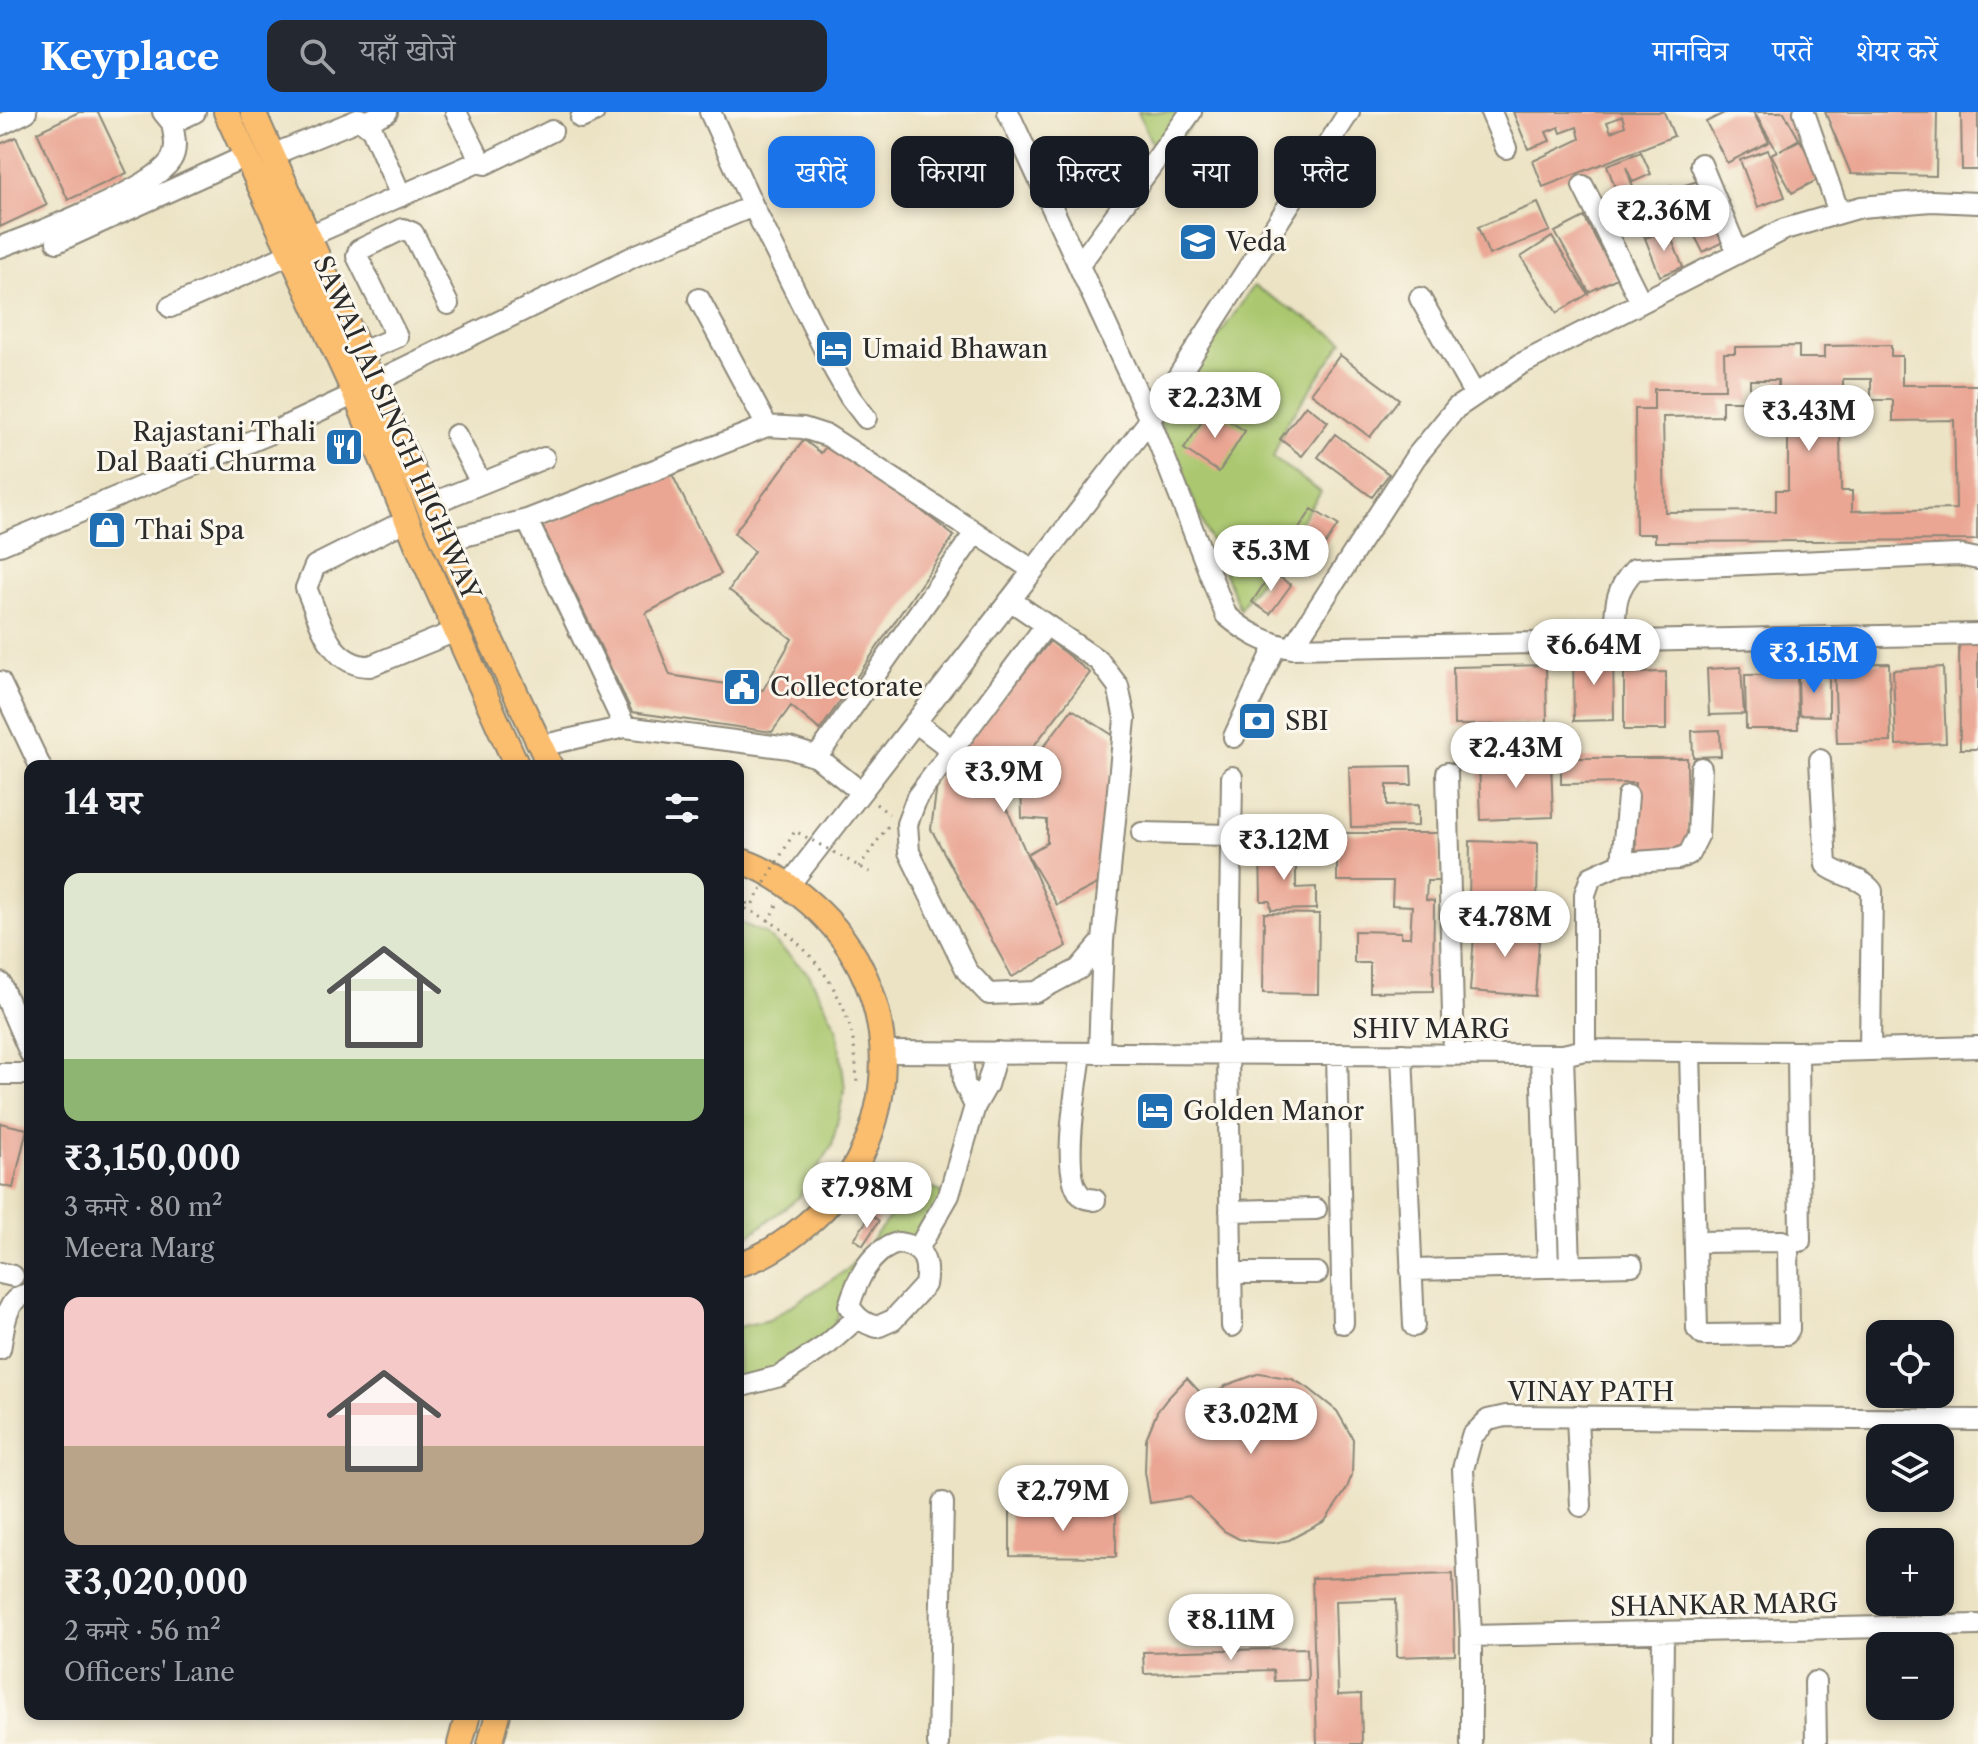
<!DOCTYPE html>
<html lang="hi">
<meta charset="utf-8">
<style>
body{margin:0;font-family:"Libre Caslon Text","Noto Serif Devanagari",serif;background:#242831;color:#f1f3f6;height:100vh;display:flex;flex-direction:column;font-size:30px;white-space:nowrap}
*{box-sizing:border-box;margin:0}
p{font-size:26px;color:#9ea1a6}
.icon{flex:none;width:44px;height:44px;fill:none;stroke:currentColor;stroke-width:2;stroke-linecap:round;stroke-linejoin:round}
.map{position:relative;flex:1;overflow:hidden}
.details{position:absolute;left:24px;top:648px;width:720px;height:960px;display:flex;flex-direction:column;background:#171b24;border-radius:16px;box-shadow:0 4px 12px #0003}
.details>*{flex:none}
.hud{position:absolute;left:768px;top:24px;width:760px;height:72px;display:flex;gap:16px}
.tools{position:absolute;left:1866px;top:1208px;display:grid;gap:16px}
.tools a{display:grid;place-items:center;width:88px;height:88px;border-radius:16px;background:#171b24;box-shadow:0 4px 12px #0003;font-size:40px}
.price{position:absolute;translate:-50% -68px;padding:0 18px;border-radius:28px;background:#fff;color:#222;font-size:26px;line-height:52px;filter:drop-shadow(0 2px 4px #0008)}
.price::after{content:'';position:absolute;left:50%;top:48px;width:24px;height:18px;margin-left:-12px;background:inherit;clip-path:polygon(0 0,100% 0,50% 100%)}
.price.active{background:#1a73e8;color:#fff}
ul{padding:0;list-style:none}
li{display:grid;align-content:center;gap:16px;height:424px;padding:0 40px}
li span{display:grid;place-items:center;height:248px;border-radius:16px;color:#555}
li>.icon{margin-inline-start:auto}
span .icon{width:144px;height:144px;fill:#fffc;stroke-width:1}
li b{font-size:34px}
h2{display:flex;justify-content:space-between;align-items:center;height:96px;padding:0 40px;font-size:34px}
.tag{padding:0 28px;border-radius:16px;background:#171b24;box-shadow:0 4px 12px #0003;font-size:28px;line-height:72px}
.tag.active{background:#1a73e8;color:#fff}
header{display:flex;align-items:center;gap:48px;box-sizing:border-box;height:112px;padding:0 40px;background:#1a73e8;color:#fff}
header strong{font-size:38px}
nav{display:flex;gap:44px;margin-inline-start:auto;font-size:28px}
.search{width:560px;height:72px;background:#242831;display:flex;align-items:center;gap:20px;box-sizing:border-box;padding:0 28px;border-radius:16px;color:#9ea1a6;font-size:30px}
.map>svg:first-child{display:block}
.green{fill:#abc86f;stroke:#6b7a4d;stroke-width:2}
.building{fill:#eaa593;fill-rule:evenodd}
.lines{fill:none;stroke-linecap:round;stroke-linejoin:round}
.minor-casing{stroke:#8c8778;stroke-width:24}
.major-casing{stroke:#8c8778;stroke-width:28}
.path{stroke:#8c8778;stroke-width:3;stroke-dasharray:2 6;stroke-linecap:butt}
.minor{stroke:#fff;stroke-width:20}
.major{stroke:#fbbd6e;stroke-width:24}
.path-bridge{stroke:#8c8778;stroke-width:3;stroke-dasharray:2 6;stroke-linecap:butt}
.labels{text-anchor:middle;stroke-width:6;stroke-linejoin:round;paint-order:stroke}
.poi-label{font-size:26px;fill:#2b2b2b;stroke:#fbf7ec;text-anchor:start}
.street-label{font-size:26px;fill:#2b2b2b;stroke:#fbf7ec}
</style>
<header>
<strong>Keyplace</strong>
<div class="search"><svg class="icon" aria-label="search" viewBox="0 0 24 24"><circle cx="10" cy="10" r="6"/><path d="M15 15l6 6"/></svg>यहाँ खोजें</div>
<nav><a>मानचित्र</a><a>परतें</a><a>शेयर करें</a></nav>
</header>
<div class="map">
<svg width="1978" height="1632" viewBox="0 0 1978 1632">
<rect width="100%" height="100%" fill="#fbf7ec"/>
<filter id="ink" filterUnits="userSpaceOnUse"><feTurbulence type="fractalNoise" baseFrequency=".0125" numOctaves="2"/><feDisplacementMap in="SourceGraphic" scale="16" xChannelSelector="R" yChannelSelector="G"/><feConvolveMatrix kernelMatrix="1 2 1 2 8 2 1 2 1" color-interpolation-filters="sRGB"/></filter>
<filter id="wash" filterUnits="userSpaceOnUse"><feTurbulence type="fractalNoise" baseFrequency=".006" numOctaves="4" result="noise"/><feDisplacementMap in="SourceGraphic" scale="32" xChannelSelector="R" yChannelSelector="G"/><feGaussianBlur stdDeviation="1.8" result="paint"/><feColorMatrix in="noise" values="0 0 0 0 0 0 0 0 0 0 0 0 0 0 0 0 0 1.4 0 .05"/><feComposite in="paint" operator="in"/></filter>
<g filter="url(#wash)">
<rect width="100%" height="100%" fill="#ece3c4"/>
<!-- green -->
<path class="green" d="M 1138,0 L 1202,0 L 1160,50 Z
M 1254,174 L 1343,229 L 1285,314 L 1273,346 L 1321,380 L 1240,497 L 1159,308 Z
M 738,810 L 765,821 L 809,862 L 837,916 L 845,976 L 832,1034 L 799,1085 L 751,1122 L 738,1126 Z
M 910,1067 L 946,1082 L 928,1122 L 890,1134 L 844,1192 L 833,1215 L 820,1229 L 775,1257 L 738,1267 L 738,1215 L 769,1208 L 848,1157 L 894,1100 Z"/>
<g id="blocks">
<!-- building -->
<path class="building" d="M 79,0 L 98,0 L 127,61 L 68,88 L 37,20 Z
M 1513,0 L 1664,0 L 1674,24 L 1543,75 L 1533,49 L 1580,27 L 1577,15 L 1561,21 L 1559,15 L 1546,20 L 1550,29 L 1528,37 ZM 1622,4 L 1625,14 L 1611,20 L 1607,10 Z
M 1726,0 L 1753,0 L 1769,30 L 1727,51 L 1706,10 Z
M 1754,0 L 1784,0 L 1799,27 L 1780,38 L 1800,28 L 1821,66 L 1792,81 L 1771,42 L 1777,39 Z
M 1825,0 L 1937,0 L 1936,64 L 1851,62 Z
M 1961,0 L 1978,0 L 1978,58 L 1962,58 Z
M 16,25 L 47,93 L 0,115 L 0,32 Z
M 1768,38 L 1785,85 L 1758,95 L 1740,48 Z
M 1641,40 L 1651,62 L 1633,70 L 1626,55 L 1634,78 L 1618,84 L 1607,53 Z
M 1704,67 L 1710,87 L 1689,94 L 1682,74 Z
M 1672,74 L 1685,110 L 1644,124 L 1632,89 Z
M 1538,91 L 1550,119 L 1489,143 L 1478,115 Z
M 1709,92 L 1712,101 L 1690,114 L 1686,99 Z
M 1716,101 L 1729,127 L 1703,140 L 1690,115 Z
M 1584,105 L 1617,166 L 1589,180 L 1555,120 Z
M 1668,118 L 1683,155 L 1660,164 L 1645,126 Z
M 1552,125 L 1588,182 L 1557,201 L 1521,145 Z
M 1891,233 L 1891,244 L 1902,244 L 1902,273 L 1978,273 L 1977,428 L 1655,430 L 1655,422 L 1636,422 L 1635,297 L 1654,297 L 1654,277 L 1725,277 L 1724,241 L 1735,241 L 1735,235 L 1799,234 L 1799,246 L 1824,246 L 1824,234 ZM 1843,267 L 1871,267 L 1871,288 L 1893,288 L 1893,309 L 1954,308 L 1956,397 L 1852,399 L 1852,379 L 1841,379 L 1840,321 L 1788,322 L 1788,378 L 1776,378 L 1776,399 L 1665,400 L 1663,305 L 1722,304 L 1722,289 L 1750,289 L 1750,268 L 1778,268 L 1779,292 L 1843,291 Z
M 1340,243 L 1399,287 L 1370,325 L 1311,281 Z
M 1306,293 L 1328,310 L 1302,344 L 1280,327 Z
M 1210,297 L 1245,319 L 1219,360 L 1184,337 Z
M 1335,322 L 1389,362 L 1372,385 L 1318,345 Z
M 804,328 L 821,341 L 831,328 L 954,424 L 820,618 L 791,594 L 772,620 L 632,600 L 542,413 L 671,360 L 721,462 L 646,501 L 670,563 L 763,578 L 792,527 L 729,478 L 754,439 L 734,421 Z
M 1312,397 L 1338,413 L 1307,460 L 1281,444 Z
M 1272,460 L 1291,473 L 1270,502 L 1252,490 Z
M 1050,529 L 1090,561 L 999,679 L 1067,834 L 1012,865 L 931,717 L 938,666 Z
M 1959,532 L 1978,532 L 1978,637 L 1960,637 Z
M 1613,541 L 1614,608 L 1574,609 L 1573,542 Z
M 1889,551 L 1891,630 L 1837,631 L 1834,552 Z
M 1546,553 L 1547,612 L 1454,613 L 1453,555 Z
M 1741,555 L 1744,602 L 1709,603 L 1707,557 Z
M 1943,555 L 1946,631 L 1896,633 L 1893,558 Z
M 1666,560 L 1666,618 L 1624,618 L 1624,561 Z
M 1797,562 L 1798,617 L 1746,617 L 1745,563 Z
M 1798,562 L 1829,562 L 1829,604 L 1799,603 Z
M 1072,597 L 1114,624 L 1099,771 L 1057,793 L 1027,742 L 1047,731 L 1047,708 L 1022,706 L 1021,671 L 1056,675 L 1055,651 L 1041,638 Z
M 1720,618 L 1721,644 L 1693,645 L 1692,619 Z
M 1561,646 L 1687,646 L 1688,738 L 1636,739 L 1635,671 L 1561,672 Z
M 1551,648 L 1553,705 L 1481,708 L 1479,650 Z
M 1411,654 L 1412,673 L 1387,673 L 1387,694 L 1418,693 L 1418,714 L 1351,715 L 1349,655 Z
M 1337,721 L 1439,721 L 1439,769 L 1427,769 L 1426,788 L 1434,789 L 1433,879 L 1370,880 L 1370,851 L 1354,851 L 1354,819 L 1401,820 L 1401,825 L 1410,825 L 1412,794 L 1392,793 L 1393,769 L 1337,769 Z
M 1470,729 L 1538,731 L 1537,796 L 1469,795 Z
M 1296,737 L 1296,776 L 1316,775 L 1316,797 L 1271,798 L 1270,789 L 1261,789 L 1260,738 Z
M 1264,801 L 1319,802 L 1318,882 L 1263,881 Z
M 1475,810 L 1540,815 L 1535,884 L 1470,879 Z
M 0,1011 L 27,1017 L 13,1076 L 0,1073 Z
M 871,1103 L 879,1109 L 863,1133 L 854,1127 Z
M 1260,1261 L 1292,1267 L 1307,1275 L 1337,1299 L 1353,1327 L 1352,1363 L 1346,1378 L 1325,1409 L 1289,1428 L 1274,1431 L 1257,1430 L 1239,1427 L 1224,1419 L 1190,1385 L 1150,1391 L 1145,1360 L 1146,1327 L 1157,1300 L 1167,1287 L 1187,1266 L 1207,1288 L 1227,1273 Z
M 1010,1397 L 1116,1398 L 1116,1445 L 1010,1444 Z
M 1453,1462 L 1455,1543 L 1397,1545 L 1396,1487 L 1335,1489 L 1338,1583 L 1361,1582 L 1362,1632 L 1317,1632 L 1312,1466 Z
M 1307,1536 L 1308,1568 L 1274,1569 L 1273,1558 L 1144,1562 L 1143,1540 Z"/>
</g>
</g>
<g filter="url(#ink)">
<use href="#blocks" fill-opacity="0" stroke="#8c8778" stroke-width="2"/>
<g class="lines">
<defs>
<path id="minor" d="M 163,0 L 172,11 L 195,0
M 710,0 L 753,94 L 835,259 L 850,285 L 866,306
M 1008,0 L 1150,308 L 1226,503 C 1246,520 1265,531 1292,536 L 1978,522
M 1491,0 L 1506,36
M 1804,0 L 1839,101
M 581,6 L 594,0
M 366,10 L 387,0
M 0,13 L 26,0
M 272,43 L 360,7 L 372,17 L 401,84
M 478,50 L 485,52 L 552,19
M 1701,52 L 1738,141
M 1583,74 L 1641,190
M 309,124 L 478,50 L 478,44 L 456,0
M 57,130 L 246,44
M 0,135 C 35,122 153,77 171,48 C 178,37 174,23 172,11
M 1079,153 L 1191,0
M 1420,186 L 1475,283
M 699,187 L 767,314
M 170,195 L 290,142
M 360,241 L 397,225 L 357,144 L 359,138 L 403,117 L 413,121 L 448,192
M 373,271 L 639,142 L 753,94
M 456,323 L 481,371
M 428,393 L 544,346
M 407,408 L 315,454 L 306,476 C 320,508 329,554 370,554 L 456,519
M 527,408 L 625,615
M 444,429 L 527,408 L 767,314 L 803,316 L 828,324 L 1033,458
M 0,433 L 269,322 L 355,282
M 1010,488 L 1099,549 L 1118,574 L 1125,607 L 1103,829 L 1079,857 L 1036,880 L 989,882 L 967,859 L 909,740 L 907,712 L 917,685 L 1046,513
M 1614,530 C 1616,498 1612,481 1635,457 L 1958,443 L 1978,447
M 1292,536 L 1415,346 L 1456,296 L 1521,252 L 1785,117 L 1861,95 L 1931,89 L 1978,91
M 0,570 L 40,654
M 915,610 L 952,638
M 1234,625 L 1276,533
M 540,634 L 625,615 L 789,636 L 817,645 L 861,680
M 817,645 L 975,421
M 1820,648 L 1826,753 C 1840,765 1861,764 1872,779 L 1870,937
M 1447,661 L 1454,943
M 1232,665 L 1228,941 L 1232,1214
M 1142,721 L 1230,723
M 1622,751 L 1628,684
M 789,773 L 1150,308 L 1349,0
M 0,871 L 30,941
M 1585,938 L 1585,782 L 1591,765 L 1622,751 L 1678,747 L 1689,742 L 1698,724 L 1701,656
M 884,940 L 1563,943 L 1585,938 L 1798,940 L 1978,935
M 962,940 L 964,971 L 975,994
M 1690,940 L 1697,1217 L 1703,1223 L 1786,1222 L 1789,1217 L 1788,1132 L 1782,1129 L 1695,1130
M 1798,940 L 1800,1129
M 1081,941 C 1078,969 1058,1067 1083,1085 C 1086,1087 1091,1087 1095,1088
M 1099,941 L 1103,829
M 1337,942 L 1343,1211
M 1402,942 L 1414,1214
M 1541,943 L 1548,1154
M 1563,943 L 1570,1154
M 0,962 L 30,962
M 1230,1099 L 1316,1097
M 898,1131 C 924,1134 929,1150 925,1173 L 893,1208 L 877,1215 C 863,1211 857,1206 849,1194 C 857,1168 870,1138 898,1131 Z
M 918,1137 L 949,1083 L 975,994 L 987,973 L 997,940
M 1411,1158 L 1632,1153
M 0,1161 L 13,1164
M 1231,1161 L 1317,1161
M 0,1237 C 4,1217 5,1183 30,1182
M 738,1275 L 780,1264 L 828,1232 L 857,1206
M 1577,1304 L 1581,1394
M 1471,1524 L 1978,1513
M 1815,1570 L 1816,1632
M 938,1632 L 943,1391
M 1471,1632 L 1471,1524 L 1463,1357 L 1472,1324 L 1488,1308 L 1506,1304 L 1978,1308
M 1662,1632 L 1663,1520"/>
<path id="major" d="M 226,0 L 355,282 L 417,432 L 517,654
M 253,0 L 444,429 L 550,654
M 738,748 C 766,756 789,773 811,792 C 909,877 906,1030 806,1113 C 787,1129 763,1147 738,1152
M 460,1632 L 468,1602
M 490,1632 L 498,1602"/>
</defs>
<!-- minor casing -->
<use href="#minor" class="minor-casing"/>
<!-- major casing -->
<use href="#major" class="major-casing"/>
<!-- path -->
<path class="path" d="M 876,692 L 889,702
M 859,755 L 888,714
M 738,794 C 787,810 831,858 847,906 C 855,928 856,950 857,973
M 768,809 L 777,793"/>
<!-- minor -->
<use href="#minor" class="minor"/>
<!-- major -->
<use href="#major" class="major"/>
<!-- path-bridge -->
<path class="path-bridge" d="M 738,789 L 752,793 L 795,719 L 875,763"/>
</g>
</g>
<!-- icons -->
<defs>
<symbol id="school-square" viewBox="-11 -11 22 22"><rect x="-9" y="-9" width="18" height="18" rx="4" fill="#1f6fb2" stroke="#fbf7ec"/><path d="M0-5L7-2L0 1L-7-2ZM-4 1L0 2.5L4 1V4Q0 6-4 4Z" fill="#fff"/></symbol>
<symbol id="hotel-square" viewBox="-11 -11 22 22"><rect x="-9" y="-9" width="18" height="18" rx="4" fill="#1f6fb2" stroke="#fbf7ec"/><path d="M-6-4.5h1.5V1H6V5H4.5V3h-9V5H-6ZM-4 0a1.8 1.8 0 1 1 3.6 0ZM.5 0V-2.5h3Q6-2.5 6 0Z" fill="#fff"/></symbol>
<symbol id="restaurant-square" viewBox="-11 -11 22 22"><rect x="-9" y="-9" width="18" height="18" rx="4" fill="#1f6fb2" stroke="#fbf7ec"/><path d="M-5-6h1v4h1v-4h1v4h1v-4h1v5L-1.5 .5V6h-2V.5L-5-1ZM5-6V6H3V1.5H1.5Q1.5-4 5-6Z" fill="#fff"/></symbol>
<symbol id="shop-square" viewBox="-11 -11 22 22"><rect x="-9" y="-9" width="18" height="18" rx="4" fill="#1f6fb2" stroke="#fbf7ec"/><path d="M-5-2.5h2.3a2.7 3.5 0 0 1 5.4 0H5L5.5 6h-11ZM-1.5-2.5h3a1.5 2.3 0 0 0-3 0Z" fill="#fff"/></symbol>
<symbol id="civic-square" viewBox="-11 -11 22 22"><rect x="-9" y="-9" width="18" height="18" rx="4" fill="#1f6fb2" stroke="#fbf7ec"/><path d="M-.6-6.5H3V-4.5H.6V-3L4-1V1h2V6H-6V1h2V-1L-.6-3ZM-1.2 2.5V6h2.4V2.5Z" fill="#fff"/></symbol>
<symbol id="bank-square" viewBox="-11 -11 22 22"><rect x="-9" y="-9" width="18" height="18" rx="4" fill="#1f6fb2" stroke="#fbf7ec"/><path d="M-6-4H6V4H-6ZM0-2.3a2.3 2.3 0 1 0 0 4.6a2.3 2.3 0 1 0 0-4.6Z" fill="#fff"/></symbol>
</defs>
<g fill-rule="evenodd">
<use href="#school-square" x="1176" y="108" width="44" height="44"/>
<use href="#hotel-square" x="812" y="215" width="44" height="44"/>
<use href="#restaurant-square" x="322" y="313" width="44" height="44"/>
<use href="#shop-square" x="85" y="396" width="44" height="44"/>
<use href="#civic-square" x="720" y="553" width="44" height="44"/>
<use href="#bank-square" x="1235" y="587" width="44" height="44"/>
<use href="#hotel-square" x="1133" y="977" width="44" height="44"/>
</g>
<g class="labels">
<!-- poi labels -->
<g class="poi-label">
<text x="1226" y="139">Veda</text>
<text x="862" y="246">Umaid Bhawan</text>
<text x="316" y="329" text-anchor="end">Rajastani Thali<tspan x="316" dy="30">Dal Baati Churma</tspan></text>
<text x="135" y="427">Thai Spa</text>
<text x="770" y="584">Collectorate</text>
<text x="1285" y="618">SBI</text>
<text x="1183" y="1008">Golden Manor</text>
</g>
<!-- street labels -->
<g class="street-label">
<text transform="translate(397 316) rotate(66)" y="9">SAWAI JAI SINGH HIGHWAY</text>
<text x="1431" y="926">SHIV MARG</text>
<text x="1591" y="1289">VINAY PATH</text>
<text transform="translate(1724 1493) rotate(-1)" y="9">SHANKAR MARG</text>
</g>
</g>
</svg>
<div class="tools">
<a><svg class="icon" aria-label="locate" viewBox="0 0 24 24"><circle cx="12" cy="12" r="6"/><path d="M12 2v4M12 18v4M2 12h4M18 12h4"/></svg></a>
<a><svg class="icon" aria-label="layers" viewBox="0 0 24 24"><path d="M12 4l9 5-9 5-9-5zM3 14l9 5 9-5"/></svg></a>
<a>+</a>
<a>−</a>
</div>
<b class="price" style="left:1664px;top:141px">₹2.36M</b>
<b class="price" style="left:1215px;top:328px">₹2.23M</b>
<b class="price" style="left:1809px;top:341px">₹3.43M</b>
<b class="price" style="left:1271px;top:481px">₹5.3M</b>
<b class="price" style="left:1594px;top:575px">₹6.64M</b>
<b class="price active" style="left:1814px;top:583px">₹3.15M</b>
<b class="price" style="left:1516px;top:678px">₹2.43M</b>
<b class="price" style="left:1004px;top:702px">₹3.9M</b>
<b class="price" style="left:1284px;top:770px">₹3.12M</b>
<b class="price" style="left:1505px;top:847px">₹4.78M</b>
<b class="price" style="left:867px;top:1118px">₹7.98M</b>
<b class="price" style="left:1251px;top:1344px">₹3.02M</b>
<b class="price" style="left:1063px;top:1421px">₹2.79M</b>
<b class="price" style="left:1231px;top:1550px">₹8.11M</b>
<div class="hud">
<a class="tag active">खरीदें</a>
<a class="tag">किराया</a>
<a class="tag">फ़िल्टर</a>
<a class="tag">नया</a>
<a class="tag">फ़्लैट</a>
</div>
<section class="details">
<h2>14 घर<svg class="icon" aria-label="filters" viewBox="0 0 24 24"><path d="M4 7h16M4 17h16"/><circle cx="9" cy="7" r="2"/><circle cx="15" cy="17" r="2"/></svg></h2>
<ul>
<li><span style="background:linear-gradient(#dfe7d0 75%,#8fb573 0)"><svg class="icon" aria-label="home" viewBox="0 0 24 24"><path d="M3 11l9-7 9 7M6 9v11h12V9"/></svg></span><div><b>₹3,150,000</b><p>3 कमरे · 80 m²</p><p>Meera Marg</p></div></li>
<li><span style="background:linear-gradient(#f6c9c9 60%,#b9a48a 0)"><svg class="icon" aria-label="home" viewBox="0 0 24 24"><path d="M3 11l9-7 9 7M6 9v11h12V9"/></svg></span><div><b>₹3,020,000</b><p>2 कमरे · 56 m²</p><p>Officers' Lane</p></div></li>
</ul>
</section>
</div>
